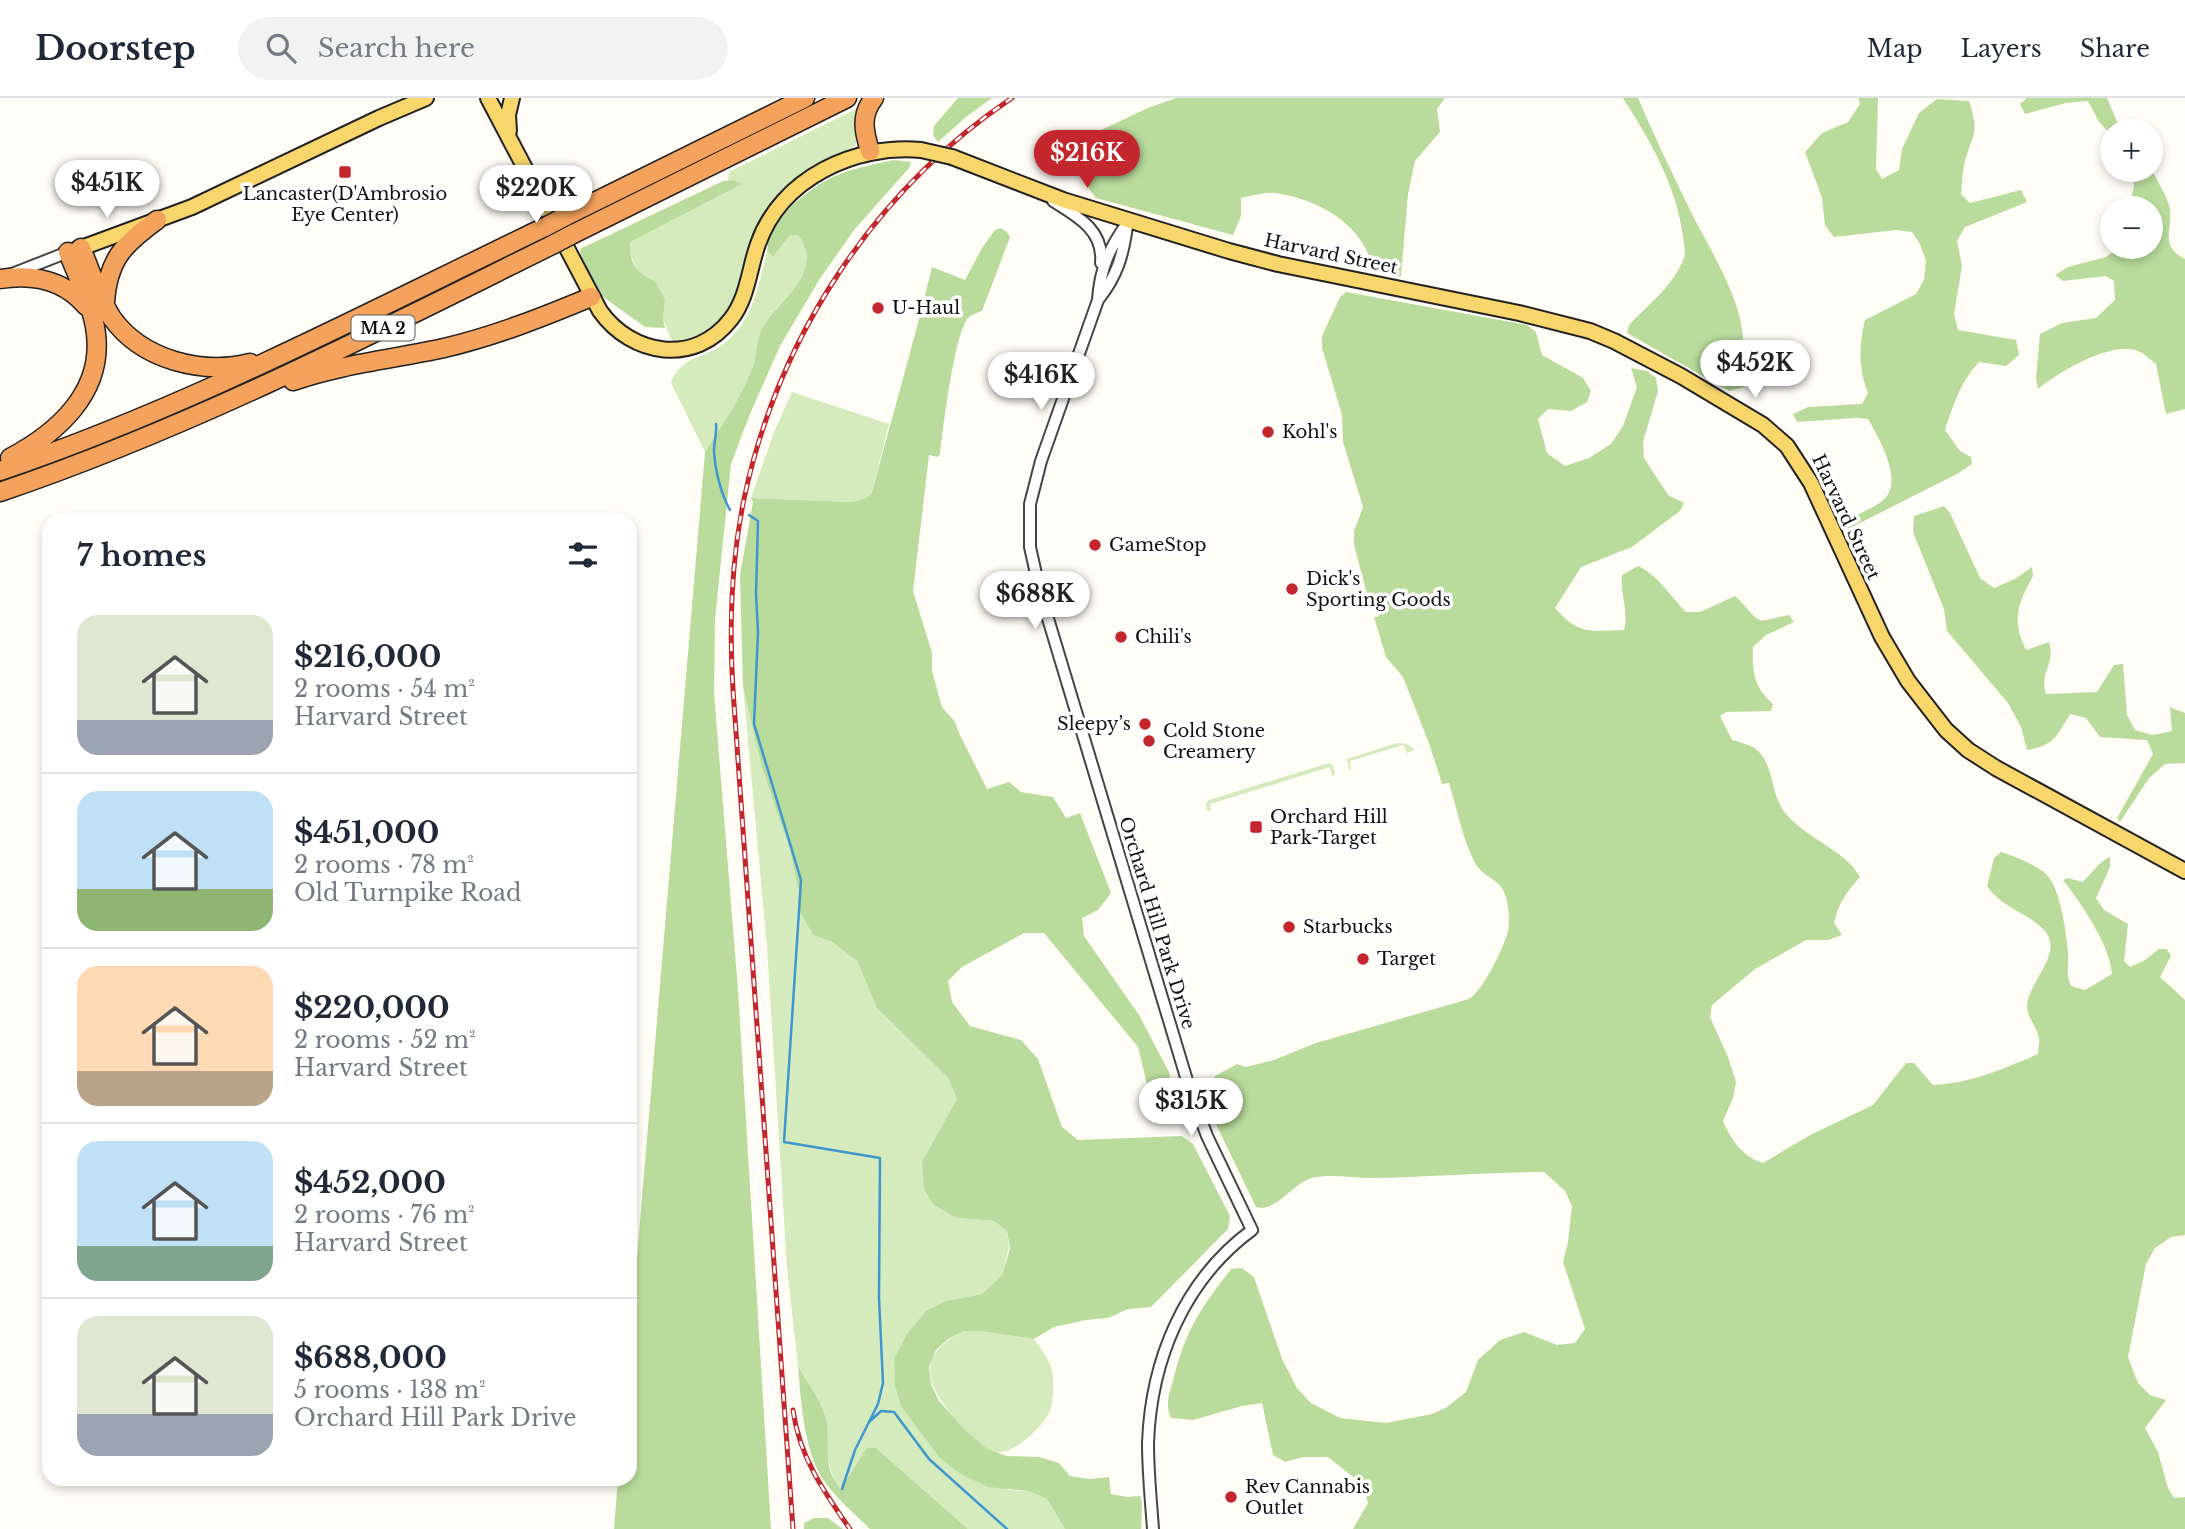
<!DOCTYPE html>
<meta charset="utf-8">
<style>
body{margin:0;font-family:"Libre Baskerville",serif;background:#f2f2f3;color:#1f2937;height:100vh;display:flex;flex-direction:column;font-size:26px;white-space:nowrap}
*{box-sizing:border-box;margin:0}
p{font-size:23px;color:#747a83}
.icon{flex:none;width:38px;height:38px;fill:none;stroke:currentColor;stroke-width:2;stroke-linecap:round;stroke-linejoin:round}
.map{position:relative;flex:1;overflow:hidden}
.sheet{position:absolute;left:42px;top:415px;width:595px;height:973px;display:flex;flex-direction:column;background:#fff;border-radius:21px;box-shadow:0 4px 10px #0003}
.sheet>*{flex:none}
.fabs{position:absolute;left:2100px;top:21px;display:grid;gap:14px}
.fabs a{display:grid;place-items:center;width:63px;height:63px;border-radius:50%;background:#fff;box-shadow:0 4px 10px #0003;font-size:35px}
.price{position:absolute;translate:-50% -60px;padding:0 16px;border-radius:24px;background:#fff;color:#222;font-size:23px;line-height:46px;filter:drop-shadow(0 2px 4px #0008)}
.price::after{content:'';position:absolute;left:50%;top:42px;width:21px;height:16px;margin-left:-10px;background:inherit;clip-path:polygon(0 0,100% 0,50% 100%)}
.price.active{background:#c4262e;color:#fff}
ul{padding:0;list-style:none}
li{display:flex;align-items:center;gap:21px;height:175px;padding:0 35px}
li+li{border-top:2px solid #e0e1e3}
li span{display:grid;place-items:center;flex:none;width:196px;height:140px;border-radius:21px;color:#555}
li>.icon{margin-inline-start:auto}
span .icon{width:84px;height:84px;fill:#fffc;stroke-width:1}
li b{font-size:30px}
h2{display:flex;justify-content:space-between;align-items:center;height:84px;padding:0 35px;font-size:30px}
header{display:flex;align-items:center;gap:42px;box-sizing:border-box;height:98px;padding:0 35px;background:#fff;border-bottom:2px solid #e0e1e3}
header strong{font-size:33px}
nav{display:flex;gap:38px;margin-inline-start:auto;font-size:24px}
.search{width:490px;height:63px;background:#f2f2f3;display:flex;align-items:center;gap:18px;box-sizing:border-box;padding:0 24px;border-radius:38px;color:#747a83;font-size:26px}
.map>svg:first-child{display:block}
.green{fill:#d5ebbd}
.forest{fill:#b9dc9c}
.lines{fill:none;stroke-linecap:round;stroke-linejoin:round}
.stream{stroke:#3f96cf;stroke-width:2.5}
.minor-casing{stroke:#444;stroke-width:14}
.major-casing{stroke:#222;stroke-width:18}
.highway-casing{stroke:#222;stroke-width:21}
.minor{stroke:#fff;stroke-width:10}
.major{stroke:#f9d66b;stroke-width:14}
.highway{stroke:#f5a25d;stroke-width:18}
.rail-casing{stroke:#c4262e;stroke-width:5}
.rail{stroke:#fff;stroke-width:2.5;stroke-dasharray:8;stroke-linecap:butt}
.major-bridge-casing{stroke:#222;stroke-width:18;stroke-linecap:butt}
.highway-bridge-casing{stroke:#222;stroke-width:21;stroke-linecap:butt}
.major-bridge{stroke:#f9d66b;stroke-width:14}
.highway-bridge{stroke:#f5a25d;stroke-width:18}
.poi-dot{fill:#c4262e;stroke:#fff;stroke-width:2.5}
.labels{text-anchor:middle;stroke-width:7;stroke-linejoin:round;paint-order:stroke}
.shield{fill:#fff;stroke:#585858;stroke-width:2}
.shield-label{font-size:16px;font-weight:bold;fill:#111}
.poi-label{font-size:18px;fill:#111;stroke:#fff;text-anchor:start}
.street-label{font-size:18px;fill:#111;stroke:#fff}
</style>
<header>
<strong>Doorstep</strong>
<div class="search"><svg class="icon" aria-label="search" viewBox="0 0 24 24"><circle cx="10" cy="10" r="6"/><path d="M15 15l6 6"/></svg>Search here</div>
<nav><a>Map</a><a>Layers</a><a>Share</a></nav>
</header>
<div class="map">
<svg width="2185" height="1431" viewBox="0 0 2185 1431">
<rect width="100%" height="100%" fill="#fffdf5"/>
<!-- green -->
<path class="green" d="M 858,10 L 861,13 L 856,30 L 856,47 C 847,56 834,59 823,65 C 803,76 778,94 765,113 C 729,164 754,232 672,244 L 663,221 L 665,202 C 647,183 630,171 629,144 L 741,86 L 728,82 L 729,74 Z
M 790,137 L 798,137 C 805,146 808,154 806,166 C 800,194 772,208 761,233 C 756,244 757,257 753,269 C 741,299 723,326 705,354 L 671,285 C 679,258 707,260 725,245 C 753,222 759,186 767,153 L 773,159 Z
M 792,294 L 889,326 L 872,393 L 866,400 L 852,404 L 751,400 L 774,334 Z
M 743,588 L 762,670 L 790,752 L 799,795 L 798,811 L 813,837 L 832,844 L 857,863 L 877,910 L 948,980 L 957,1001 L 946,1022 L 957,1120 L 994,1123 L 1007,1133 L 1009,1149 L 1002,1177 L 982,1196 L 946,1203 L 894,1261 L 1008,1392 L 1029,1393 L 1047,1401 L 1065,1431 L 968,1431 L 876,1350 L 842,1391 L 834,1384 L 826,1354 L 827,1335 L 825,1316 L 798,1268 L 787,1170 L 767,849 Z
M 1397,645 L 1407,646 L 1415,652 L 1407,655 L 1403,647 L 1350,663 L 1351,671 L 1349,672 L 1347,661 Z
M 1329,665 L 1333,667 L 1335,677 L 1332,677 L 1330,669 L 1210,706 L 1211,713 L 1207,713 L 1206,705 L 1209,702 Z
M 964,1233 L 980,1233 L 1034,1241 C 1040,1250 1050,1261 1052,1273 C 1054,1284 1054,1305 1049,1315 C 1041,1330 1014,1357 995,1354 C 981,1352 967,1335 959,1325 C 927,1289 913,1258 964,1233 Z"/>
<!-- forest -->
<path class="forest" d="M 958,0 L 992,0 L 966,19 L 938,44 L 933,37 L 934,28 Z
M 1176,0 L 1445,0 L 1437,11 L 1440,34 L 1415,63 L 1408,96 L 1401,178 C 1372,176 1375,167 1363,146 C 1345,116 1307,99 1274,95 C 1264,94 1251,98 1241,100 L 1241,118 L 1233,137 L 1096,100 L 1089,91 L 1082,76 L 1099,33 L 1148,10 Z
M 1623,0 L 1638,0 C 1655,40 1674,79 1693,118 C 1711,153 1743,204 1743,243 L 1735,251 L 1744,289 L 1729,293 L 1627,235 L 1629,227 C 1648,207 1674,187 1684,160 C 1686,154 1684,146 1683,139 C 1677,89 1650,42 1623,0 Z
M 1858,0 L 1878,0 L 1876,71 L 1882,81 L 1899,72 L 1902,51 L 1919,15 L 1937,1 L 1969,3 C 1981,39 1971,36 1964,68 C 1962,77 1962,87 1961,96 L 1970,105 L 2021,92 L 2027,104 L 1965,129 L 1957,143 L 1962,168 L 1954,216 L 1958,232 L 2016,242 L 2019,257 L 2006,268 L 1979,264 C 1961,283 1953,307 1945,332 L 1960,353 L 1971,359 L 1972,366 L 1957,376 L 1848,431 L 1844,429 C 1854,414 1872,413 1884,401 C 1904,383 1879,340 1868,321 L 1856,320 L 1797,324 L 1793,316 L 1808,309 L 1862,306 L 1868,295 C 1858,270 1859,248 1865,222 L 1916,196 L 1924,182 L 1926,163 L 1920,146 L 1912,134 L 1896,132 L 1834,139 L 1825,127 L 1822,100 L 1805,54 L 1822,35 L 1848,24 L 1860,6 Z
M 2027,0 L 2107,0 L 2121,33 L 2112,33 L 2112,38 L 2099,24 L 2088,3 L 2066,5 L 2025,16 L 2020,6 Z
M 894,62 L 911,64 L 909,70 L 854,132 L 819,182 L 780,248 L 750,316 L 731,366 L 715,521 L 714,595 L 738,892 L 771,1431 L 614,1431 L 618,1381 L 630,1381 L 630,1242 L 705,354 C 723,326 741,299 753,269 C 757,257 756,244 761,233 C 772,209 800,194 806,166 C 808,155 805,146 798,137 L 790,137 L 773,159 L 767,153 C 768,148 768,141 770,137 C 782,111 815,86 840,76 C 858,69 876,66 894,62 Z
M 2132,72 L 2151,72 L 2154,76 C 2159,86 2166,97 2169,107 C 2175,128 2157,147 2185,161 L 2185,311 L 2166,316 L 2156,266 C 2150,262 2144,255 2138,253 C 2110,243 2059,274 2038,291 L 2036,280 L 2040,236 L 2062,225 L 2096,220 L 2115,202 L 2114,183 L 2106,178 L 2063,183 L 2055,177 L 2068,169 L 2106,159 L 2120,149 L 2151,149 L 2151,110 L 2129,110 L 2134,88 Z
M 734,82 L 742,86 L 630,144 C 629,164 636,176 655,183 L 665,202 L 663,221 L 665,230 L 645,229 L 599,196 L 581,157 L 580,151 L 723,83 Z
M 1001,130 L 1007,134 L 1010,139 L 982,213 C 977,215 972,216 968,220 C 954,237 943,331 940,356 L 938,359 L 929,357 L 913,493 L 932,555 L 932,573 L 942,609 L 955,624 L 959,635 L 987,691 L 1009,684 L 1021,694 L 1053,699 L 1066,720 L 1080,715 L 1111,795 L 1098,812 L 1082,820 L 1084,838 L 1139,917 L 1169,974 L 1174,1000 L 1165,1014 L 1150,999 L 1138,949 L 1044,835 L 1024,835 L 962,869 L 948,883 L 952,904 L 970,928 L 1021,942 L 1038,961 L 1062,1029 L 1078,1042 L 1182,1038 L 1193,1046 L 1230,1118 L 1228,1131 L 1151,1209 L 1128,1211 L 1108,1220 L 1086,1222 L 1054,1229 L 1034,1241 L 980,1233 L 964,1233 L 948,1241 L 936,1252 L 929,1269 L 931,1286 L 939,1303 L 967,1334 L 987,1351 L 1007,1358 L 1039,1359 L 1059,1365 L 1070,1378 L 1089,1381 L 1109,1379 L 1111,1396 L 1127,1399 L 1140,1398 L 1142,1405 L 1141,1431 L 1065,1431 L 1047,1401 L 1029,1393 L 988,1389 L 959,1375 L 940,1360 L 901,1308 L 895,1287 L 894,1261 L 907,1236 L 926,1213 L 946,1203 L 982,1196 L 1002,1177 L 1010,1151 L 1007,1133 L 994,1123 L 957,1120 L 934,1107 L 924,1091 L 922,1064 L 957,1001 L 948,980 L 877,910 L 857,863 L 832,844 L 813,837 L 798,811 L 799,795 L 790,752 L 762,670 L 743,588 L 740,477 L 753,404 L 751,400 L 852,404 L 866,400 L 872,394 C 892,319 914,244 932,169 L 965,182 L 982,150 L 995,132 Z
M 1346,194 L 1527,227 L 1536,234 L 1542,257 L 1583,280 L 1591,293 L 1587,304 L 1571,313 L 1548,311 L 1538,321 L 1547,355 L 1565,368 L 1589,360 L 1611,346 L 1623,328 L 1637,289 L 1631,270 L 1647,273 L 1656,280 L 1658,293 L 1643,344 L 1644,360 L 1668,397 L 1684,405 L 1680,413 L 1632,449 L 1581,469 L 1555,510 C 1579,537 1589,533 1624,532 C 1629,513 1620,496 1622,477 L 1638,468 C 1658,477 1670,498 1686,514 L 1700,514 L 1735,498 C 1745,506 1750,517 1761,523 L 1789,517 L 1794,524 L 1766,537 L 1753,549 C 1752,574 1754,589 1773,606 L 1771,613 L 1726,614 L 1720,618 L 1732,642 C 1739,644 1747,646 1753,649 C 1774,662 1770,693 1783,712 C 1803,740 1845,751 1860,779 C 1847,793 1838,806 1834,825 L 1842,837 L 1828,842 L 1806,842 L 1755,871 L 1712,907 L 1710,919 L 1728,959 L 1736,984 L 1733,1000 L 1723,1023 C 1731,1042 1743,1059 1763,1065 L 1812,1036 L 1873,1007 L 1906,965 L 1914,965 L 1933,987 C 1972,985 2003,971 2038,956 C 2038,951 2040,944 2039,940 C 2037,930 2028,920 2027,910 C 2026,884 2068,854 2042,830 C 2025,814 2000,808 1987,788 L 1994,760 L 2001,754 C 2012,757 2038,768 2046,776 C 2060,788 2067,837 2068,856 C 2069,870 2065,873 2071,888 L 2085,892 L 2112,876 C 2110,847 2081,805 2063,782 L 2068,780 L 2082,784 C 2092,776 2099,763 2110,759 L 2110,769 L 2096,800 L 2104,812 L 2128,826 L 2124,863 L 2130,869 L 2145,862 L 2159,851 L 2167,851 L 2171,858 L 2160,879 L 2185,902 L 2185,1137 L 2171,1139 L 2155,1150 L 2146,1166 L 2128,1259 L 2138,1285 L 2150,1297 L 2166,1302 L 2145,1330 L 2158,1354 L 2168,1390 L 2174,1400 L 2185,1399 L 2185,1431 L 1353,1431 L 1368,1405 L 1362,1386 L 1328,1359 L 1303,1359 L 1285,1364 L 1273,1357 L 1262,1305 L 1242,1308 L 1193,1322 L 1171,1320 C 1165,1305 1169,1297 1173,1283 C 1185,1233 1200,1211 1231,1171 L 1242,1170 L 1254,1179 L 1282,1261 L 1297,1290 L 1311,1305 L 1340,1320 L 1386,1325 L 1432,1316 L 1447,1309 L 1466,1294 L 1478,1262 L 1500,1242 L 1524,1234 L 1557,1247 L 1575,1245 L 1585,1231 L 1563,1164 L 1568,1144 L 1572,1108 L 1565,1093 L 1544,1074 C 1486,1074 1429,1079 1371,1080 C 1353,1080 1334,1076 1316,1079 C 1293,1083 1277,1115 1256,1109 L 1213,1020 L 1208,995 L 1215,978 L 1237,966 L 1246,969 L 1274,962 L 1316,945 L 1469,901 C 1484,891 1501,854 1507,837 C 1511,825 1509,799 1501,789 C 1493,779 1480,776 1474,763 C 1462,739 1457,711 1449,685 L 1442,686 L 1430,648 L 1403,579 L 1386,559 L 1374,519 L 1378,519 C 1384,510 1380,504 1376,496 L 1367,496 L 1354,447 L 1354,433 L 1363,409 L 1343,344 L 1342,317 L 1322,250 L 1322,238 L 1340,199 Z
M 1944,408 L 1950,415 L 1980,480 L 1994,490 L 2015,481 L 2032,469 L 2033,478 C 2018,506 2011,521 2026,552 L 2049,544 C 2056,567 2039,573 2046,596 L 2097,594 L 2114,567 L 2123,566 L 2127,617 L 2135,632 L 2153,637 L 2172,633 L 2170,609 L 2185,615 L 2185,665 L 2165,666 L 2149,680 L 2120,724 L 2117,720 L 2153,656 L 2147,642 L 2100,639 L 2086,620 L 2070,616 C 2056,639 2055,647 2027,652 L 2021,629 L 2008,605 L 1947,533 L 1944,511 L 1913,434 L 1914,418 Z
M 798,1268 C 806,1283 820,1301 825,1317 C 832,1342 820,1370 841,1391 L 867,1350 L 876,1350 L 968,1431 L 870,1431 C 856,1417 840,1404 828,1388 C 804,1360 801,1304 798,1268 Z
M 814,1420 L 828,1420 L 843,1431 L 804,1431 L 804,1425 Z"/>
<g class="lines">
<!-- stream -->
<path class="stream" d="M 716,326 C 717,335 714,344 714,353 C 715,372 721,396 730,412
M 749,417 L 758,423 L 756,496 L 758,534 L 754,626 L 801,782 L 784,1044 L 880,1060 L 879,1200 L 883,1285 L 878,1306 L 855,1352 L 842,1391
M 869,1324 L 881,1313 L 894,1314 L 929,1361 L 1007,1431"/>
<defs>
<path id="minor" d="M 1053,103 C 1077,118 1104,132 1101,165
M 1128,124 C 1110,149 1100,170 1098,202 L 1041,363 L 1030,406 L 1030,449 L 1040,494 L 1189,989 L 1207,1038 L 1252,1132 C 1184,1182 1151,1262 1148,1345 C 1148,1374 1151,1403 1153,1431
M 12,176 L 68,154
M 1098,202 C 1117,178 1123,158 1127,128"/>
<path id="major" d="M 488,0 L 600,213 C 632,258 695,268 731,221 C 748,199 749,171 758,146 C 781,80 855,46 921,52
M 509,33 L 508,17 L 512,0
M 952,59 L 1063,102 L 1229,153 L 1278,166 L 1519,215 L 1590,233 L 1614,243 L 1681,278 L 1763,327 L 1787,348 L 1811,385 L 1882,539 L 1908,583 L 1946,632 L 1968,652 L 1996,670 L 2185,773
M 73,153 L 192,109 L 379,20 L 426,0"/>
<path id="highway" d="M 870,53 C 864,34 860,17 874,0
M 564,119 L 805,0
M 573,136 L 847,0
M 81,150 C 91,173 98,199 112,220 C 142,262 202,277 250,265
M 0,181 C 32,176 64,182 86,208
M 105,204 C 108,161 124,146 157,122
M 293,283 C 342,266 394,261 444,250 C 495,238 543,219 591,199
M 10,360 C 57,335 103,295 96,236 C 93,208 78,180 68,154
M 0,373 C 189,309 366,215 545,129
M 0,394 C 192,329 372,236 554,146"/>
</defs>
<!-- minor casing -->
<use href="#minor" class="minor-casing"/>
<!-- major casing -->
<use href="#major" class="major-casing"/>
<!-- highway casing -->
<use href="#highway" class="highway-casing"/>
<!-- minor -->
<use href="#minor" class="minor"/>
<!-- major -->
<use href="#major" class="major"/>
<!-- highway -->
<use href="#highway" class="highway"/>
<defs>
<path id="rail" d="M 793,1312 C 799,1358 824,1394 850,1431
M 793,1431 L 733,592 C 729,528 731,464 744,401 C 778,239 875,92 1012,0"/>
</defs>
<!-- rail casing -->
<use href="#rail" class="rail-casing"/>
<!-- rail -->
<use href="#rail" class="rail"/>
<defs>
<path id="major-bridge" d="M 921,52 L 952,59"/>
<path id="highway-bridge" d="M 545,129 L 564,119
M 554,146 L 573,136"/>
</defs>
<!-- major-bridge casing -->
<use href="#major-bridge" class="major-bridge-casing"/>
<!-- highway-bridge casing -->
<use href="#highway-bridge" class="highway-bridge-casing"/>
<!-- major-bridge -->
<use href="#major-bridge" class="major-bridge"/>
<!-- highway-bridge -->
<use href="#highway-bridge" class="highway-bridge"/>
</g>
<!-- markers -->
<g class="poi-dot">
<rect x="338" y="67" width="14" height="14" rx="3.5"/>
<circle cx="878" cy="210" r="7"/>
<circle cx="1268" cy="334" r="7"/>
<circle cx="1095" cy="447" r="7"/>
<circle cx="1292" cy="491" r="7"/>
<circle cx="1121" cy="539" r="7"/>
<circle cx="1145" cy="626" r="7"/>
<circle cx="1149" cy="643" r="7"/>
<rect x="1249" y="722" width="14" height="14" rx="3.5"/>
<circle cx="1289" cy="829" r="7"/>
<circle cx="1363" cy="861" r="7"/>
<circle cx="1231" cy="1399" r="7"/>
</g>
<g class="labels">
<!-- shield labels -->
<rect class="shield" x="351.5" y="217.5" width="63" height="25" rx="5"/>
<g class="shield-label">
<text x="383" y="236">MA 2</text>
</g>
<!-- poi labels -->
<g class="poi-label">
<text x="345" y="102" text-anchor="middle">Lancaster(D'Ambrosio<tspan x="345" dy="21">Eye Center)</tspan></text>
<text x="892" y="216">U-Haul</text>
<text x="1282" y="340">Kohl's</text>
<text x="1109" y="453">GameStop</text>
<text x="1306" y="487">Dick's<tspan x="1306" dy="21">Sporting Goods</tspan></text>
<text x="1135" y="545">Chili's</text>
<text x="1131" y="632" text-anchor="end">Sleepy’s</text>
<text x="1163" y="639">Cold Stone<tspan x="1163" dy="21">Creamery</tspan></text>
<text x="1270" y="725">Orchard Hill<tspan x="1270" dy="21">Park-Target</tspan></text>
<text x="1303" y="835">Starbucks</text>
<text x="1377" y="867">Target</text>
<text x="1245" y="1395">Rev Cannabis<tspan x="1245" dy="21">Outlet</tspan></text>
</g>
<!-- street labels -->
<g class="street-label">
<text transform="translate(1331 156) rotate(12)" y="6">Harvard Street</text>
<text transform="translate(1846 419) rotate(65)" y="6">Harvard Street</text>
<text transform="translate(1157 825) rotate(73)" y="6">Orchard Hill Park Drive</text>
</g>
</g>
</svg>
<div class="fabs">
<a>+</a>
<a>−</a>
</div>
<b class="price active" style="left:1087px;top:92px">$216K</b>
<b class="price" style="left:107px;top:122px">$451K</b>
<b class="price" style="left:536px;top:127px">$220K</b>
<b class="price" style="left:1755px;top:302px">$452K</b>
<b class="price" style="left:1041px;top:314px">$416K</b>
<b class="price" style="left:1035px;top:533px">$688K</b>
<b class="price" style="left:1191px;top:1040px">$315K</b>
<section class="sheet">
<h2>7 homes<svg class="icon" aria-label="filters" viewBox="0 0 24 24"><path d="M4 7h16M4 17h16"/><circle cx="9" cy="7" r="2"/><circle cx="15" cy="17" r="2"/></svg></h2>
<ul>
<li><span style="background:linear-gradient(#dfe7d0 75%,#9aa5b1 0)"><svg class="icon" aria-label="home" viewBox="0 0 24 24"><path d="M3 11l9-7 9 7M6 9v11h12V9"/></svg></span><div><b>$216,000</b><p>2 rooms · 54 m²</p><p>Harvard Street</p></div></li>
<li><span style="background:linear-gradient(#bfe0f5 70%,#8fb573 0)"><svg class="icon" aria-label="home" viewBox="0 0 24 24"><path d="M3 11l9-7 9 7M6 9v11h12V9"/></svg></span><div><b>$451,000</b><p>2 rooms · 78 m²</p><p>Old Turnpike Road</p></div></li>
<li><span style="background:linear-gradient(#ffd9b3 75%,#b9a48a 0)"><svg class="icon" aria-label="home" viewBox="0 0 24 24"><path d="M3 11l9-7 9 7M6 9v11h12V9"/></svg></span><div><b>$220,000</b><p>2 rooms · 52 m²</p><p>Harvard Street</p></div></li>
<li><span style="background:linear-gradient(#bfe0f5 75%,#7fa58c 0)"><svg class="icon" aria-label="home" viewBox="0 0 24 24"><path d="M3 11l9-7 9 7M6 9v11h12V9"/></svg></span><div><b>$452,000</b><p>2 rooms · 76 m²</p><p>Harvard Street</p></div></li>
<li><span style="background:linear-gradient(#dfe7d0 70%,#9aa5b1 0)"><svg class="icon" aria-label="home" viewBox="0 0 24 24"><path d="M3 11l9-7 9 7M6 9v11h12V9"/></svg></span><div><b>$688,000</b><p>5 rooms · 138 m²</p><p>Orchard Hill Park Drive</p></div></li>
</ul>
</section>
</div>
